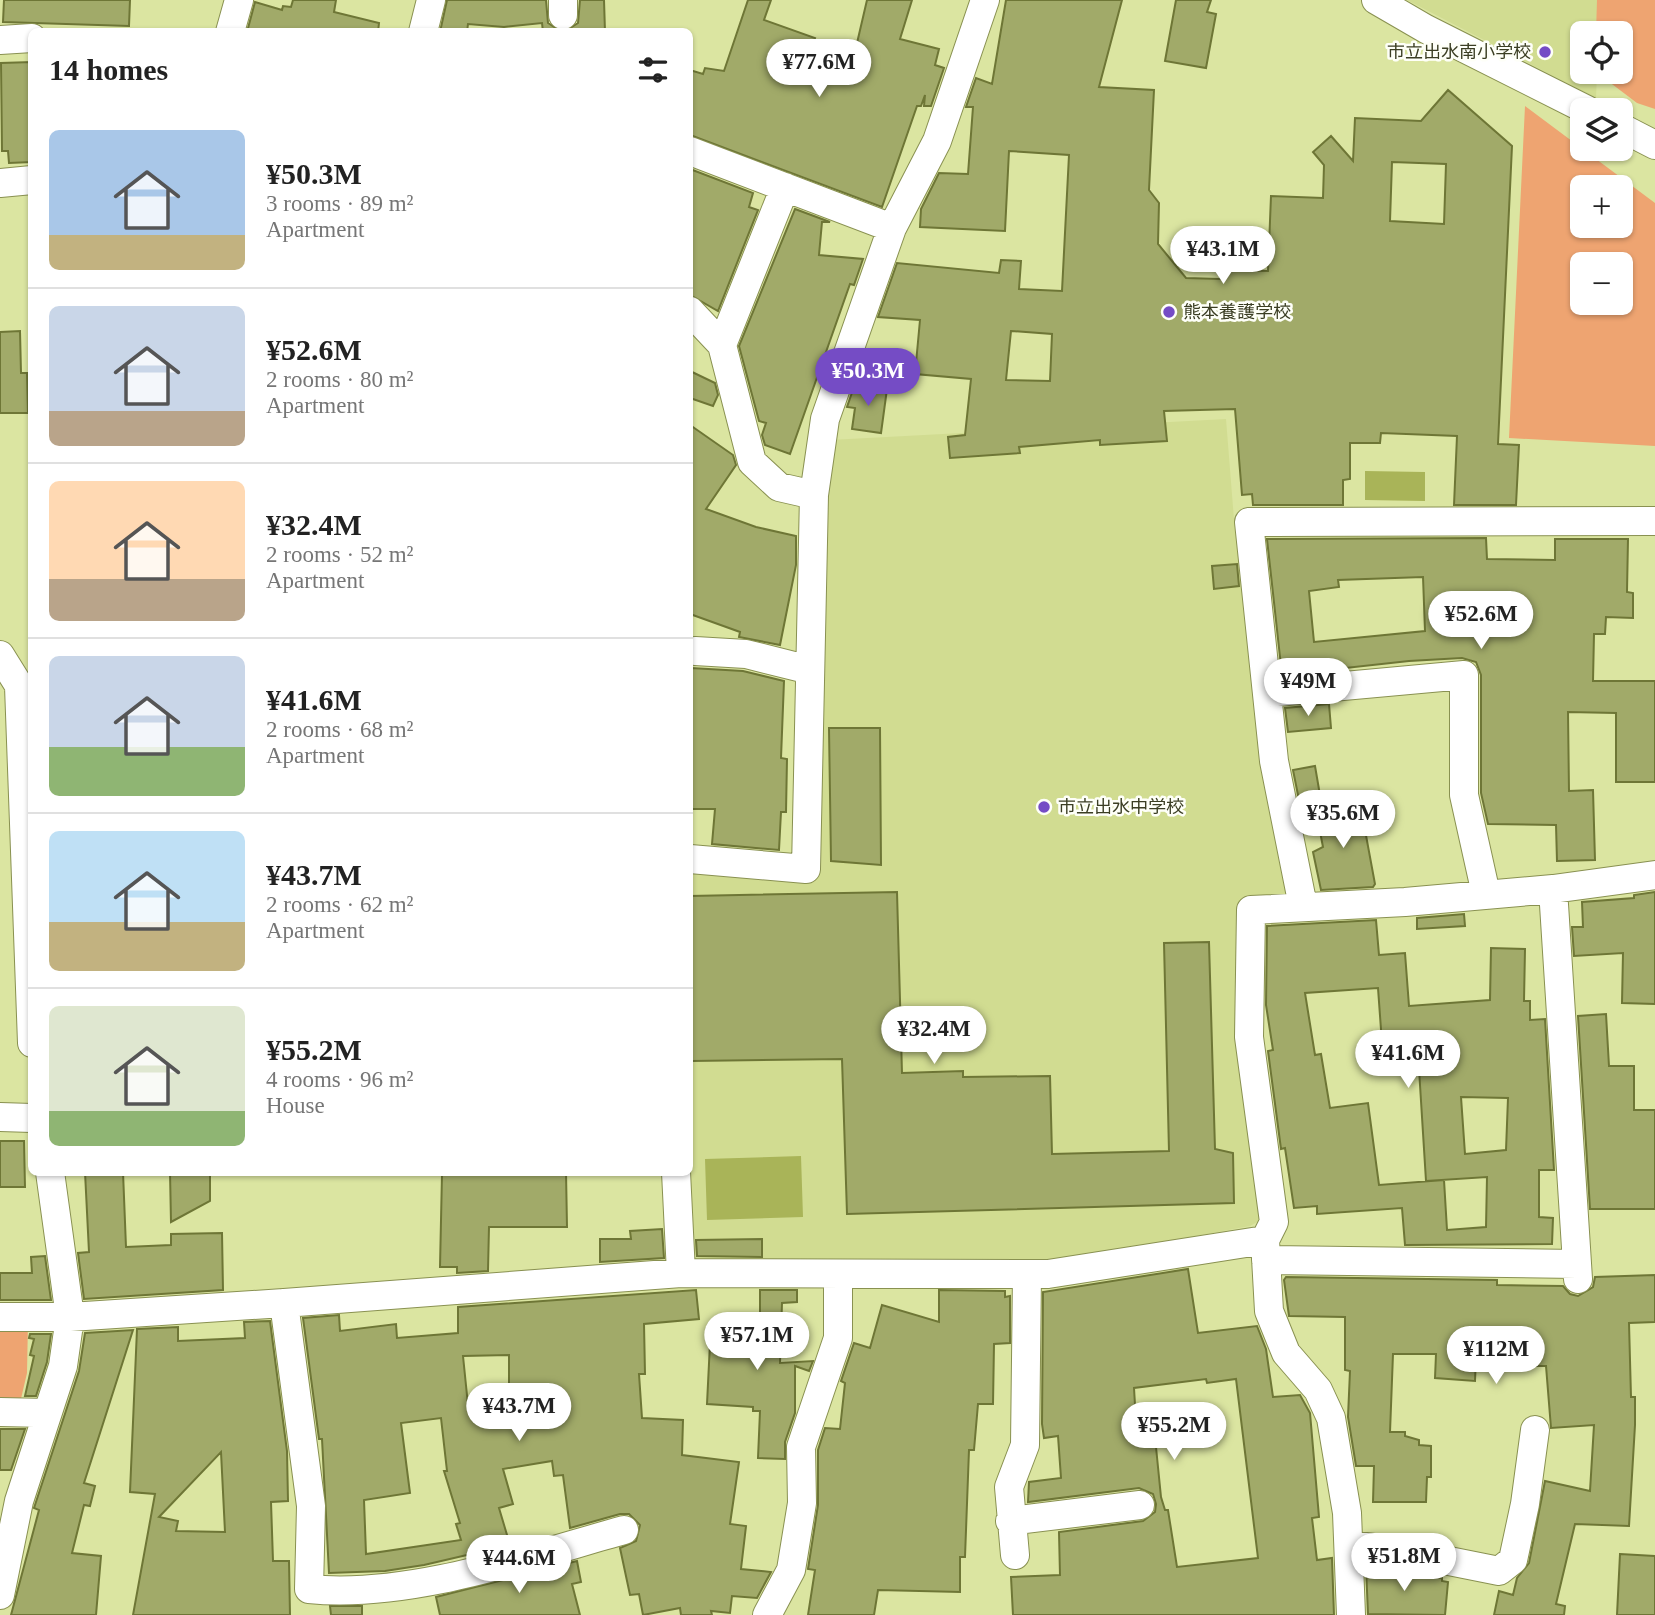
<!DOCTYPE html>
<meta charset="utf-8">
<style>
body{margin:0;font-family:"Times New Roman","Noto Sans JP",serif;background:#f6f6f6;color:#222;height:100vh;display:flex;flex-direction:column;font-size:26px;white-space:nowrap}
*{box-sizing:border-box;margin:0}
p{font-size:23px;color:#767676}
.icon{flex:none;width:38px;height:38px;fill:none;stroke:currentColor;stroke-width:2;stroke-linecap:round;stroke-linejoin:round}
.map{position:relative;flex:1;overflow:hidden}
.panel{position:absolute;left:28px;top:28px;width:665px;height:1148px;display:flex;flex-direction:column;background:#fff;border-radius:10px;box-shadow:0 2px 5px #0004}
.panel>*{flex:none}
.buttons{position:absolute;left:1570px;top:21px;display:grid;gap:14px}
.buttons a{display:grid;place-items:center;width:63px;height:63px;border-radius:10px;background:#fff;box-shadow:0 2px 5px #0004;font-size:35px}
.price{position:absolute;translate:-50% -60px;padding:0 16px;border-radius:24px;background:#fff;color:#222;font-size:23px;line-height:46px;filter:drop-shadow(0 2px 4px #0008)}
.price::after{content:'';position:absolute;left:50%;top:42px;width:21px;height:16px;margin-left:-10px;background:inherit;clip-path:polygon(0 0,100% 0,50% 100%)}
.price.current{background:#754cc5;color:#fff}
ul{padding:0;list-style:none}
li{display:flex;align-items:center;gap:21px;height:175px;padding:0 21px}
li+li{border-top:2px solid #e0e0e0}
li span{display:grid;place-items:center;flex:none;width:196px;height:140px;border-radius:10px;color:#555}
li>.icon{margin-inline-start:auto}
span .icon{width:84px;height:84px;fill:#fffc;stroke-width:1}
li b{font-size:30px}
h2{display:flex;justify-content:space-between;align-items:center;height:84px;padding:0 21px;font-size:30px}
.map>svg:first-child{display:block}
.built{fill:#d1dc91}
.green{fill:#eea471;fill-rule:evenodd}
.water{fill:#a9b458}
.building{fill:#a1aa69;stroke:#6e7636;stroke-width:2;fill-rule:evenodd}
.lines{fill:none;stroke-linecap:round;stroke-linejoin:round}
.minor-casing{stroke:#899151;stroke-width:30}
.minor{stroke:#fff;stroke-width:28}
.poi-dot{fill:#754cc5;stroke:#fefff8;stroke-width:2.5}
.labels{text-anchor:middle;stroke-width:5;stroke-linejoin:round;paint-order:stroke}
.poi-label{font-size:18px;fill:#3b3e23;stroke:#fefff8;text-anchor:start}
</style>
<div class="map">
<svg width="1655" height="1615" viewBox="0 0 1655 1615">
<rect width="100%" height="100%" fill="#dbe5a1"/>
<!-- built -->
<path class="built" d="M 1407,0 L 1597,0 L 1597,33 L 1582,33 L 1582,72 L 1597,72 L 1596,98 Z
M 1226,419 L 1235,532 L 1250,589 L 1291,897 L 1241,900 L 1240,1038 L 1257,1144 L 1259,1221 L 1250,1226 L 1088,1256 L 1003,1265 L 685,1266 L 690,1172 L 690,862 L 813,876 L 830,440 Z"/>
<!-- green -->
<path class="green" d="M 1597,0 L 1655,0 L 1655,109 L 1637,103 L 1596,72 L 1620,72 L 1620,33 L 1596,33 Z
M 1525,106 L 1655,203 L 1655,446 L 1509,438 ZM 1620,187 L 1620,226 L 1582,226 L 1582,187 ZM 1582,264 L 1620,264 L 1620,303 L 1582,303 Z
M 0,1321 L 28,1321 L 27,1373 L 20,1403 L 0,1402 Z"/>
<!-- water -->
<path class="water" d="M 1365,471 L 1425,472 L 1425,501 L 1365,500 Z
M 801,1156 L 803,1217 L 707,1220 L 705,1159 Z"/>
<!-- building -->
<path class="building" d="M 4,0 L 130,0 L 129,26 L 3,22 Z
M 293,0 L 336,0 L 334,12 L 379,23 L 378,32 L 247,32 L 255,2 L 282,10 L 283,6 L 291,7 Z
M 447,0 L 546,0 L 548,23 L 562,32 L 543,32 L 542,23 L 504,27 L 468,24 L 467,32 L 440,32 Z
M 580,0 L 604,0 L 605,32 L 564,32 L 578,23 Z
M 748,0 L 771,0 L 764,20 L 815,38 L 812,46 L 854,56 L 867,0 L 912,0 L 900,39 L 939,49 L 935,65 L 944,68 L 931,106 L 924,106 L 925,95 L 921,106 L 917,106 L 882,207 L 690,135 L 690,70 L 703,74 L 705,68 L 724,71 Z
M 1006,0 L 1122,0 L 1099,87 L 1154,90 L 1149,190 L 1159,203 L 1158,244 L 1186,278 L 1220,279 L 1221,270 L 1268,271 L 1271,196 L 1323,198 L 1324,165 L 1313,152 L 1331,136 L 1353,161 L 1355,118 L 1421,121 L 1448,90 L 1512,146 L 1498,444 L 1519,445 L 1516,505 L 1454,505 L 1457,436 L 1381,433 L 1380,443 L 1350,443 L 1350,479 L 1343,480 L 1343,505 L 1253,505 L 1252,494 L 1242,495 L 1235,409 L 1164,411 L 1167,441 L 1100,445 L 1100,440 L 1019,447 L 1020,453 L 950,458 L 948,437 L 965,435 L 971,379 L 915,374 L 920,320 L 878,317 L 897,263 L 999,273 L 1001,260 L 1021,261 L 1019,289 L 1062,291 L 1069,155 L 1009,151 L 1005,231 L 920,227 L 921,209 L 939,173 L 968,174 L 973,107 L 966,107 L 976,78 L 992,84 ZM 1392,162 L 1446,164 L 1444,224 L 1390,221 ZM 1011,331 L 1052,334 L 1050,381 L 1006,380 Z
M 1176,0 L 1211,0 L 1207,12 L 1216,14 L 1206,68 L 1165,61 Z
M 32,62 L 32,162 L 9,163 L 8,151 L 2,151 L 1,63 Z
M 690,169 L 753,193 L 749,207 L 758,210 L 718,311 L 690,295 Z
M 795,209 L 830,222 L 822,222 L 819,255 L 863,259 L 854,285 L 850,284 L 790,454 L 765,445 L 762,435 L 766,423 L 759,421 L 739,346 Z
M 20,331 L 21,373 L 27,373 L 28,413 L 0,413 L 0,332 Z
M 690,371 L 715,383 L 718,395 L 713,406 L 690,398 Z
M 855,384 L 887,389 L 881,433 L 852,429 L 855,408 L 847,407 Z
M 690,425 L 733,455 L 736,465 L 706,509 L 756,527 L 796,536 L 796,565 L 780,645 L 739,637 L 740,632 L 690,614 Z
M 1486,538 L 1487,559 L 1555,560 L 1555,539 L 1628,539 L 1627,592 L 1633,593 L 1633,618 L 1606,617 L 1605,634 L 1594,634 L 1593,681 L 1655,681 L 1655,782 L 1616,782 L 1616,713 L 1568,712 L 1569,791 L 1593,790 L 1595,860 L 1557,861 L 1556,825 L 1488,824 L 1481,793 L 1481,675 L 1476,662 L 1462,658 L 1409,661 L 1282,675 L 1267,539 ZM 1423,577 L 1425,631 L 1314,642 L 1309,591 L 1339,587 L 1338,580 Z
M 1237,564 L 1239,586 L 1214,589 L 1212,566 Z
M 691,668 L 743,671 L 784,681 L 781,758 L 787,759 L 786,812 L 781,812 L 779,850 L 712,844 L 715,809 L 690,809 Z
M 1329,704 L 1331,728 L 1288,732 L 1285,708 Z
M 829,728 L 880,728 L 881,865 L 831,861 Z
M 1315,766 L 1321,801 L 1300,805 L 1293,770 Z
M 1360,803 L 1375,884 L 1373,887 L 1321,890 L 1313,852 L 1323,847 L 1316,811 Z
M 897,892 L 902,1073 L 963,1071 L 963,1077 L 1050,1076 L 1052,1154 L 1169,1151 L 1164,943 L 1209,942 L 1215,1149 L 1233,1153 L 1234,1203 L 847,1214 L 842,1059 L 692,1061 L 690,896 Z
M 1655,892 L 1655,1004 L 1622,1003 L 1623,953 L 1574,956 L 1572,927 L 1583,927 L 1582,902 L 1634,898 L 1634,895 Z
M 1464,914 L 1465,926 L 1417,929 L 1417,918 Z
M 1376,920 L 1379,955 L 1405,953 L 1409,1006 L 1490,1000 L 1491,948 L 1525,949 L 1524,1001 L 1530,1001 L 1530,1020 L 1545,1019 L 1554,1170 L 1539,1170 L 1539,1217 L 1553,1218 L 1552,1244 L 1405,1245 L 1402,1208 L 1317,1214 L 1317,1206 L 1294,1208 L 1285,1148 L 1281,1149 L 1268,1051 L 1273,1050 L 1266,1005 L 1267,926 ZM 1378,988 L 1384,1071 L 1419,1069 L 1426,1181 L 1487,1177 L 1486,1227 L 1447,1230 L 1444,1180 L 1379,1185 L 1368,1103 L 1330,1108 L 1321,1054 L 1315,1055 L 1305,993 ZM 1461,1097 L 1508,1098 L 1506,1150 L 1465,1154 Z
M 1606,1014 L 1609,1066 L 1634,1066 L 1634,1110 L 1655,1110 L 1655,1209 L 1590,1209 L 1578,1016 Z
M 0,1141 L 24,1141 L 25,1187 L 0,1187 Z
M 85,1172 L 123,1172 L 126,1247 L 171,1245 L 171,1234 L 222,1233 L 223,1290 L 84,1299 L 78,1253 L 89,1252 Z
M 170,1172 L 210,1172 L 210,1201 L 171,1222 Z
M 566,1172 L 567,1227 L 489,1227 L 488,1271 L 457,1273 L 457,1267 L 440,1267 L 442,1174 Z
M 662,1229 L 664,1258 L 600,1262 L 600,1239 L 631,1239 L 630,1231 Z
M 762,1239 L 762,1257 L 697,1256 L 696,1240 Z
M 45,1256 L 51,1300 L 0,1300 L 0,1273 L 32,1273 L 31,1257 Z
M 1188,1269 L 1198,1333 L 1257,1326 L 1266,1349 L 1273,1397 L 1300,1395 L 1310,1413 L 1319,1517 L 1312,1518 L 1317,1560 L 1332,1558 L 1334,1615 L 1013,1615 L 1011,1577 L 1060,1575 L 1059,1532 L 1143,1521 L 1155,1512 L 1156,1504 L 1153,1494 L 1139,1488 L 1028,1502 L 1029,1482 L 1061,1478 L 1058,1436 L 1044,1438 L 1042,1424 L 1043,1292 ZM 1206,1379 L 1207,1383 L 1236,1379 L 1258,1558 L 1177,1567 L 1168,1510 L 1165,1510 L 1161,1497 L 1155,1437 L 1137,1439 L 1134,1388 Z
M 1655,1275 L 1655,1322 L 1629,1323 L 1631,1397 L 1635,1397 L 1635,1425 L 1629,1526 L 1575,1524 L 1556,1604 L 1565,1606 L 1564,1615 L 1494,1615 L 1499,1591 L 1513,1595 L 1517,1578 L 1529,1563 L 1545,1481 L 1590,1491 L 1594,1425 L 1551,1428 L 1546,1366 L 1516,1366 L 1516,1356 L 1476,1357 L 1475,1381 L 1435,1378 L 1436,1354 L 1393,1354 L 1390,1432 L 1405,1432 L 1405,1436 L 1419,1440 L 1419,1445 L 1431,1446 L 1431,1477 L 1427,1477 L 1426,1502 L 1373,1502 L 1374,1466 L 1356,1466 L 1348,1417 L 1350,1371 L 1345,1370 L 1345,1317 L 1289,1316 L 1284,1280 L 1286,1277 L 1497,1280 L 1497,1285 L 1563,1286 L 1570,1294 L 1578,1296 L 1593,1287 L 1595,1277 Z
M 696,1290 L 699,1319 L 644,1324 L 645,1374 L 639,1374 L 642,1418 L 683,1420 L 682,1455 L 739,1462 L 730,1524 L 746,1526 L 741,1569 L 771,1572 L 757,1598 L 732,1596 L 730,1613 L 711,1611 L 712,1615 L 681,1615 L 680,1608 L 643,1615 L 639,1594 L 630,1595 L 620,1548 L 636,1541 L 640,1525 L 629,1514 L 620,1514 L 570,1528 L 563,1475 L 554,1476 L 552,1461 L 503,1469 L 513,1504 L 499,1508 L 510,1545 L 424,1565 L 385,1571 L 329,1573 L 322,1439 L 319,1439 L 303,1318 L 339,1315 L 340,1331 L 396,1324 L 397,1338 L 458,1333 L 458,1307 ZM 509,1355 L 509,1398 L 468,1405 L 463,1356 ZM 441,1418 L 447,1471 L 444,1471 L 460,1523 L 456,1524 L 461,1540 L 366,1554 L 364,1500 L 410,1493 L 401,1423 Z
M 760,1290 L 797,1290 L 797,1302 L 782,1303 L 780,1363 L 813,1361 L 809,1371 L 795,1366 L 795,1413 L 785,1442 L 785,1459 L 758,1458 L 760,1411 L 753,1411 L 753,1407 L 707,1404 L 711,1323 L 760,1324 Z
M 939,1290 L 1005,1291 L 1005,1297 L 1010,1296 L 1010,1343 L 994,1344 L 993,1404 L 978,1404 L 974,1450 L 969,1450 L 965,1557 L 960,1557 L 960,1592 L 878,1590 L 874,1615 L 808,1615 L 815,1570 L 808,1569 L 818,1505 L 818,1450 L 825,1428 L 840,1429 L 845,1383 L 841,1381 L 854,1343 L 870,1348 L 882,1305 L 939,1322 Z
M 270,1321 L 287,1451 L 288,1501 L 271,1502 L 273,1561 L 289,1561 L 290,1615 L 133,1615 L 155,1494 L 130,1492 L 137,1329 L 178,1327 L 178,1341 L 245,1338 L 244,1322 ZM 221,1452 L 225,1532 L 176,1531 L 178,1521 L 159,1517 Z
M 133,1330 L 84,1483 L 95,1486 L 90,1506 L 84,1505 L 72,1553 L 101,1556 L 96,1615 L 11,1615 L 39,1510 L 34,1508 L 35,1505 L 79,1371 L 85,1333 Z
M 30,1334 L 51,1334 L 47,1362 L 36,1396 L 25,1396 L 34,1356 L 30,1355 L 34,1339 L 29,1338 Z
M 0,1429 L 25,1429 L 11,1470 L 0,1470 Z
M 1620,1554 L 1655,1556 L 1655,1615 L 1617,1615 Z
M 577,1561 L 581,1582 L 572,1584 L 580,1615 L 440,1615 L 436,1597 Z
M 1366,1567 L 1401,1569 L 1401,1575 L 1442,1578 L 1442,1581 L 1448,1582 L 1445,1615 L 1368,1614 Z
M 330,1606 L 362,1606 L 362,1615 L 331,1615 Z"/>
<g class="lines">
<defs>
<path id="minor" d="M 563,0 L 563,15
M 1376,0 L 1426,29 L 1587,110
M 230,32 L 239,0
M 423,32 L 431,0
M 0,40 L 32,38
M 1620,127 L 1655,145
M 690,151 L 892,228
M 0,183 L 32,180
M 690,311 L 722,345 L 752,462 L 779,487 L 814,495 L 825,419 L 892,228 L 937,141 L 985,0
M 722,345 L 785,187
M 695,651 L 746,654 L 810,670
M 0,655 L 28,700
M 19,686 L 32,1043
M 1267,693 L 1464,675 L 1464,795 L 1486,894
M 690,859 L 806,869 L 814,495
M 1553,889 L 1578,1279
M 1303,906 L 1274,761 L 1249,522 L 1655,521
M 0,1117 L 32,1118
M 676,1172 L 681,1273
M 1266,1260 L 1577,1264
M 284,1303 L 311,1506 L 309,1589 C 409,1599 527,1557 624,1530
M 0,1317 L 70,1317 L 284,1303 L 681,1273 L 1048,1274 L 1265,1240
M 0,1412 L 47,1413
M 1010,1521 L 1140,1505
M 1349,1545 L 1399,1551 L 1499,1571 L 1513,1560 L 1525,1504 L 1535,1430
M 1015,1555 L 1009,1487 L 1025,1445 L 1027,1274
M 0,1595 L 19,1501 L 63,1366 L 70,1317 L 50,1172
M 767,1615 L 791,1570 L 802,1503 L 801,1447 L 838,1338 L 838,1274
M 1351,1615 L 1347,1513 L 1331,1418 L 1318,1390 L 1286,1353 L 1269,1311 L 1265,1240 L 1274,1222 L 1249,1037 L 1251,910 L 1405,902 L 1553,889 L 1655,875"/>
</defs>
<!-- minor casing -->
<use href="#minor" class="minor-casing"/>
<!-- minor -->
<use href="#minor" class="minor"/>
</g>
<!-- markers -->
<g class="poi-dot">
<circle cx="1545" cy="52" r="7"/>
<circle cx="1169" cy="312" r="7"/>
<circle cx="1044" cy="807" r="7"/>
</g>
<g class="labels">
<!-- poi labels -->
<g class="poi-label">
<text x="1531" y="58" text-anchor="end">市立出水南小学校</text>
<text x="1183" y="318">熊本養護学校</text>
<text x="1058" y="813">市立出水中学校</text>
</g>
</g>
</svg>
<div class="buttons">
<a><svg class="icon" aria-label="locate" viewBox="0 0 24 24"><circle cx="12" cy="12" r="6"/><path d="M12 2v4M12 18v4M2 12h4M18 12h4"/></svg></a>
<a><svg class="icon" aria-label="layers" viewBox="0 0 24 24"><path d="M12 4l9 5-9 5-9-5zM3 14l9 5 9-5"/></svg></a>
<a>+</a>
<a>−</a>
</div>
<b class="price" style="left:819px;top:99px">¥77.6M</b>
<b class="price" style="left:1223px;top:286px">¥43.1M</b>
<b class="price current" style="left:868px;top:408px">¥50.3M</b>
<b class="price" style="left:1481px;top:651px">¥52.6M</b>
<b class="price" style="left:1308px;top:718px">¥49M</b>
<b class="price" style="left:1343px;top:850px">¥35.6M</b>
<b class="price" style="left:934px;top:1066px">¥32.4M</b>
<b class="price" style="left:1408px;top:1090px">¥41.6M</b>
<b class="price" style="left:757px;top:1372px">¥57.1M</b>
<b class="price" style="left:1496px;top:1386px">¥112M</b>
<b class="price" style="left:519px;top:1443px">¥43.7M</b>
<b class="price" style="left:1174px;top:1462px">¥55.2M</b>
<b class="price" style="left:1404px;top:1593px">¥51.8M</b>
<b class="price" style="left:519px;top:1595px">¥44.6M</b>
<section class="panel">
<h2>14 homes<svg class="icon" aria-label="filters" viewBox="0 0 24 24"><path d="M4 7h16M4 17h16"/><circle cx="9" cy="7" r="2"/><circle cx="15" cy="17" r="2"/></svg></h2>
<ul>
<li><span style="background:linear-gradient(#a9c7e8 75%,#c2b280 0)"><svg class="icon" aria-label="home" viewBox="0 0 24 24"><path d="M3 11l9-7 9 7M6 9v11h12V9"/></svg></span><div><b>¥50.3M</b><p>3 rooms · 89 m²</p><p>Apartment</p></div></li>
<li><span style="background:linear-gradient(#c9d6e8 75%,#b9a48a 0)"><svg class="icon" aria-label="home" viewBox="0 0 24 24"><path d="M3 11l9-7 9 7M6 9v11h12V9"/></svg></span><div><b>¥52.6M</b><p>2 rooms · 80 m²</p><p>Apartment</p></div></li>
<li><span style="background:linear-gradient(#ffd9b3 70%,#b9a48a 0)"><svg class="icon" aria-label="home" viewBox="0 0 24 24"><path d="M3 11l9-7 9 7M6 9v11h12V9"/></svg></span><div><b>¥32.4M</b><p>2 rooms · 52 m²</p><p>Apartment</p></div></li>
<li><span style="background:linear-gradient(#c9d6e8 65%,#8fb573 0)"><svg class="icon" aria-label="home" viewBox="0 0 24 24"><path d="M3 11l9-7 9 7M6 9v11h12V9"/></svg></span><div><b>¥41.6M</b><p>2 rooms · 68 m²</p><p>Apartment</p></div></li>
<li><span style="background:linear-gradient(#bfe0f5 65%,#c2b280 0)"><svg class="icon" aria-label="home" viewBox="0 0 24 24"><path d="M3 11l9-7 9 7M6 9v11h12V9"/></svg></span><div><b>¥43.7M</b><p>2 rooms · 62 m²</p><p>Apartment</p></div></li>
<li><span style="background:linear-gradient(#dfe7d0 75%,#8fb573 0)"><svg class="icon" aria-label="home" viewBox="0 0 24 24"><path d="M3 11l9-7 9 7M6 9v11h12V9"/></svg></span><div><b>¥55.2M</b><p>4 rooms · 96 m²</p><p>House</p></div></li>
</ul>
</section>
</div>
